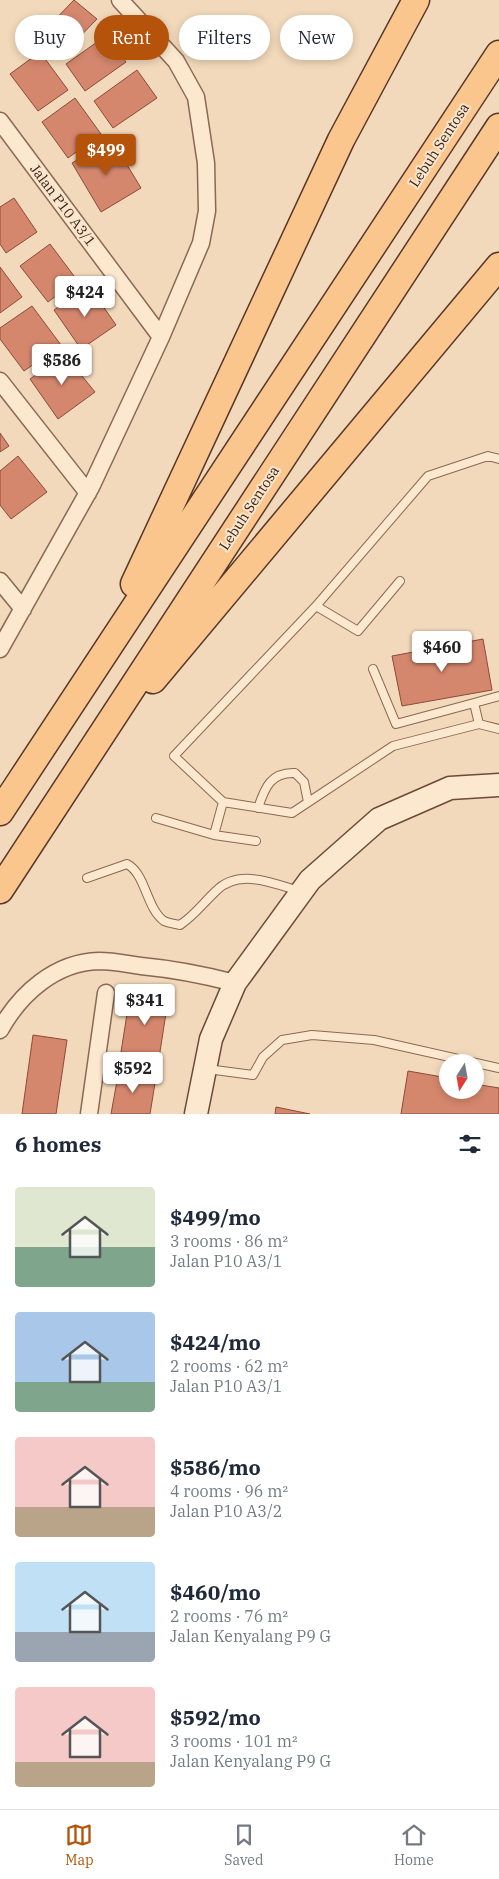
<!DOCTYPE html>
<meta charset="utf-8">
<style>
body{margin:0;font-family:"IBM Plex Serif",serif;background:#f2f2f3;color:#1f2937;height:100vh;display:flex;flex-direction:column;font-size:19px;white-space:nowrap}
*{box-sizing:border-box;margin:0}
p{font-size:16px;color:#747a83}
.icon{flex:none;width:28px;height:28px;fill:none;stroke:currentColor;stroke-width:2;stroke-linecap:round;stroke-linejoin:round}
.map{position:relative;height:1114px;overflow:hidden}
.drawer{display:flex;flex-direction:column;background:#fff;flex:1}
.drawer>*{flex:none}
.banner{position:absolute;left:15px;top:15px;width:470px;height:45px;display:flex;gap:10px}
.needle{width:32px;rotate:191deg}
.controls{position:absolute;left:439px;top:1054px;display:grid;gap:10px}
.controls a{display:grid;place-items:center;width:45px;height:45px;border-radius:50%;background:#fff;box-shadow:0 2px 8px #0003;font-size:25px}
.price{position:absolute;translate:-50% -42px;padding:0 11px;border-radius:5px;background:#fff;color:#222;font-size:16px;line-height:32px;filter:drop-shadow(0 1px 2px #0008)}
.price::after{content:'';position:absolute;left:50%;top:30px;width:15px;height:11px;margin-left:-8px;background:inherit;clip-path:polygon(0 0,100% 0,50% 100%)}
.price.selected{background:#b45309;color:#fff}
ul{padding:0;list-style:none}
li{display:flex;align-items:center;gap:15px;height:125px;padding:0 15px}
li span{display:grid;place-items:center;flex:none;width:140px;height:100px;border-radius:5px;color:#555}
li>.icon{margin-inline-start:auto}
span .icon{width:60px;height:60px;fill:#fffc;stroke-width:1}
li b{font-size:21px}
h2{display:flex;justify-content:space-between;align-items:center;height:60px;padding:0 15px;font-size:21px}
.chip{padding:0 18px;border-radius:22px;background:#fff;box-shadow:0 2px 8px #0003;font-size:18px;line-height:45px}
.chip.selected{background:#b45309;color:#fff}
.tab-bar{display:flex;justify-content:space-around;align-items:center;height:70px;border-top:1px solid #e0e1e3;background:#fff;font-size:14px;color:#747a83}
.tab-bar a{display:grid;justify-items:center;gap:2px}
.tab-bar .selected{color:#b45309}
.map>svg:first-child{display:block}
.building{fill:#d4876d;stroke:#8d4a37}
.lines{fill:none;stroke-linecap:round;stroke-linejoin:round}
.lane-casing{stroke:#8b6853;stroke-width:10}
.street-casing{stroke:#8b6853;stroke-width:19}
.secondary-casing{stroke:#6d4937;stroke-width:25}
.primary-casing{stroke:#583729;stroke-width:29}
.lane{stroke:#fce7cf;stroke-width:8}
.street{stroke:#fce7cf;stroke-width:16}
.secondary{stroke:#fce7cf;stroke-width:22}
.primary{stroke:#fbc68e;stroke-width:26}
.labels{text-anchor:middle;stroke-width:4;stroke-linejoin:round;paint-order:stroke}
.street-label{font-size:14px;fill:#39241a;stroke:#f9e4cc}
</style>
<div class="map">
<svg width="499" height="1114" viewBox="0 0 499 1114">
<rect width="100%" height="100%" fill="#f2d9bb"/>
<!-- building -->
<path class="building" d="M 74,0 L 97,19 L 63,54 L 41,34 Z
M 107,35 L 126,62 L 85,91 L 66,64 Z
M 40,52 L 68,90 L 38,111 L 10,74 Z
M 137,70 L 157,98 L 113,128 L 94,101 Z
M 75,98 L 101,134 L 68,158 L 42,122 Z
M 112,140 L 141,188 L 101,212 L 72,163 Z
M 14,198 L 37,232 L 6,253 L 0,244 L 0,207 Z
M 50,244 L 77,280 L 48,302 L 20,266 Z
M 0,267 L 22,297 L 0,313 Z
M 89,286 L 116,325 L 81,349 L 54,310 Z
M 32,306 L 61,345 L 24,371 L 0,339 L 0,328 Z
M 64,354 L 95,392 L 58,419 L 30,379 Z
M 0,433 L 9,446 L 0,452 Z
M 18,456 L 47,492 L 11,519 L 0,505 L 0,471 Z
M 483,639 L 492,690 L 402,706 L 392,656 Z
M 130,995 L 168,1000 L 159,1058 L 121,1052 Z
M 33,1035 L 67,1040 L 56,1114 L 22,1114 Z
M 119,1070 L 156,1077 L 150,1114 L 111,1114 Z
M 408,1071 L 448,1078 L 448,1090 L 475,1090 L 475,1084 L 499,1088 L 499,1114 L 401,1114 Z
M 276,1107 L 310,1114 L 275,1114 Z"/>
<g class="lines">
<defs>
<path id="lane" d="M 499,459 L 488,456 L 428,476 L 316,606 L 174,756 L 223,802 L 292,813 L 393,746 L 479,724 L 499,729
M 316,606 L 358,631 L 400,581
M 373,669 L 396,724 L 474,703
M 479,724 L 474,703 L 499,696
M 223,802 L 214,835 L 256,841
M 258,808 C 265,787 271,772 295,773 L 304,782 L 308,802
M 156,818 L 214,835
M 87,878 L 127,864 C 146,874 146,908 164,921 C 168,923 176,924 180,925 C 195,915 203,903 216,891 C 238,868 273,883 299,891
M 207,1069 L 253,1075 L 263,1057 L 282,1040 L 312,1035 L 374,1040 L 499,1068"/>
<path id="street" d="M 0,121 L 161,337
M 0,381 L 88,493
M 0,581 L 23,609
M 0,649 L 91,487 L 161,337 L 201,243 L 207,211 L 206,163 L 196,97 L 176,61 L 120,0
M 0,1030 C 20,994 55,962 99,961 C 113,961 127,964 141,966 C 173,969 204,975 235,983
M 89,1114 L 106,993"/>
<path id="secondary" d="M 196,1114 L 211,1039 L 235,983 L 310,880 L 379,819 L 450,788 L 499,785"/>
<path id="primary" d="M 134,584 L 341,140 L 416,0
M 153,680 L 499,266
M 0,812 L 499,54
M 0,890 L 499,127"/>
</defs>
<!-- lane casing -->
<use href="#lane" class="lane-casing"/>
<!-- street casing -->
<use href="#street" class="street-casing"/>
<!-- secondary casing -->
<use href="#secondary" class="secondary-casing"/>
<!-- primary casing -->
<use href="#primary" class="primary-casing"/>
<!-- lane -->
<use href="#lane" class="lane"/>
<!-- street -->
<use href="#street" class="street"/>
<!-- secondary -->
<use href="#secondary" class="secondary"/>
<!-- primary -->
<use href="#primary" class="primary"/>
</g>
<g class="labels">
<!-- street labels -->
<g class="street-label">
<text transform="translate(439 145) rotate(-57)" y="5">Lebuh Sentosa</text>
<text transform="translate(63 205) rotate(53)" y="5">Jalan P10 A3/1</text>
<text transform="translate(249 508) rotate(-57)" y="5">Lebuh Sentosa</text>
</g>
</g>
</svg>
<div class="controls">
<a><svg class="needle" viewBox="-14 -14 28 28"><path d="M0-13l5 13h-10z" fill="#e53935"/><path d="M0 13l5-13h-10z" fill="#747a83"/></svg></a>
</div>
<b class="price selected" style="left:106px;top:176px">$499</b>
<b class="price" style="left:85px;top:318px">$424</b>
<b class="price" style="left:62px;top:386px">$586</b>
<b class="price" style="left:442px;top:673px">$460</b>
<b class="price" style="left:145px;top:1026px">$341</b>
<b class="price" style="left:133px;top:1094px">$592</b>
<div class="banner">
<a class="chip">Buy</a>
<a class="chip selected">Rent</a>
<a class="chip">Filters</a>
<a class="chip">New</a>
</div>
</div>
<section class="drawer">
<h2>6 homes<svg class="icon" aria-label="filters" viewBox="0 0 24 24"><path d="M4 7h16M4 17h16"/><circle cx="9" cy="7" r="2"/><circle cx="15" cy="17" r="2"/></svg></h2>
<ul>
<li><span style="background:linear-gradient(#dfe7d0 60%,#7fa58c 0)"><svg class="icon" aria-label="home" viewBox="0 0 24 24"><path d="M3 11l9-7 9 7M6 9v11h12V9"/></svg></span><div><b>$499/mo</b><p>3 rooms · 86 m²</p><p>Jalan P10 A3/1</p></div></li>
<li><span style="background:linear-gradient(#a9c7e8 70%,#7fa58c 0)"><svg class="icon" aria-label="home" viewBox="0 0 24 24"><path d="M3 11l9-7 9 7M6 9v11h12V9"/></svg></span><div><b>$424/mo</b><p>2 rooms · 62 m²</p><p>Jalan P10 A3/1</p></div></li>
<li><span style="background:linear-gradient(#f6c9c9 70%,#b9a48a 0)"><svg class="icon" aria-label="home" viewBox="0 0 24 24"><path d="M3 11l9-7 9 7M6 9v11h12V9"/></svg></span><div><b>$586/mo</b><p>4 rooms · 96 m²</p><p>Jalan P10 A3/2</p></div></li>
<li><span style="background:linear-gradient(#bfe0f5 70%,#9aa5b1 0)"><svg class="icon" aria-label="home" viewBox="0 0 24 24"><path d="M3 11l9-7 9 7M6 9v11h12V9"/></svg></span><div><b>$460/mo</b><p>2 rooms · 76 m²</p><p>Jalan Kenyalang P9 G</p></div></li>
<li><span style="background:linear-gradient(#f6c9c9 75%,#b9a48a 0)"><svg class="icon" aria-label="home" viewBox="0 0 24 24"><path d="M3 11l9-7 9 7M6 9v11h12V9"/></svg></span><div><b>$592/mo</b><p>3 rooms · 101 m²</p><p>Jalan Kenyalang P9 G</p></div></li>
</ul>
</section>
<nav class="tab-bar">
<a class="selected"><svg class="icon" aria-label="map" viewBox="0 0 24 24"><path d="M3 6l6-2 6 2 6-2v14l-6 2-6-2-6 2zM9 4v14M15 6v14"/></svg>Map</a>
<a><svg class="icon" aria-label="saved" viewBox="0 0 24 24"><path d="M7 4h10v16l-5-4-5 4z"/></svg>Saved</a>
<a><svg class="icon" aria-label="home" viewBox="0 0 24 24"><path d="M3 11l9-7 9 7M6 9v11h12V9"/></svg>Home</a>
</nav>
